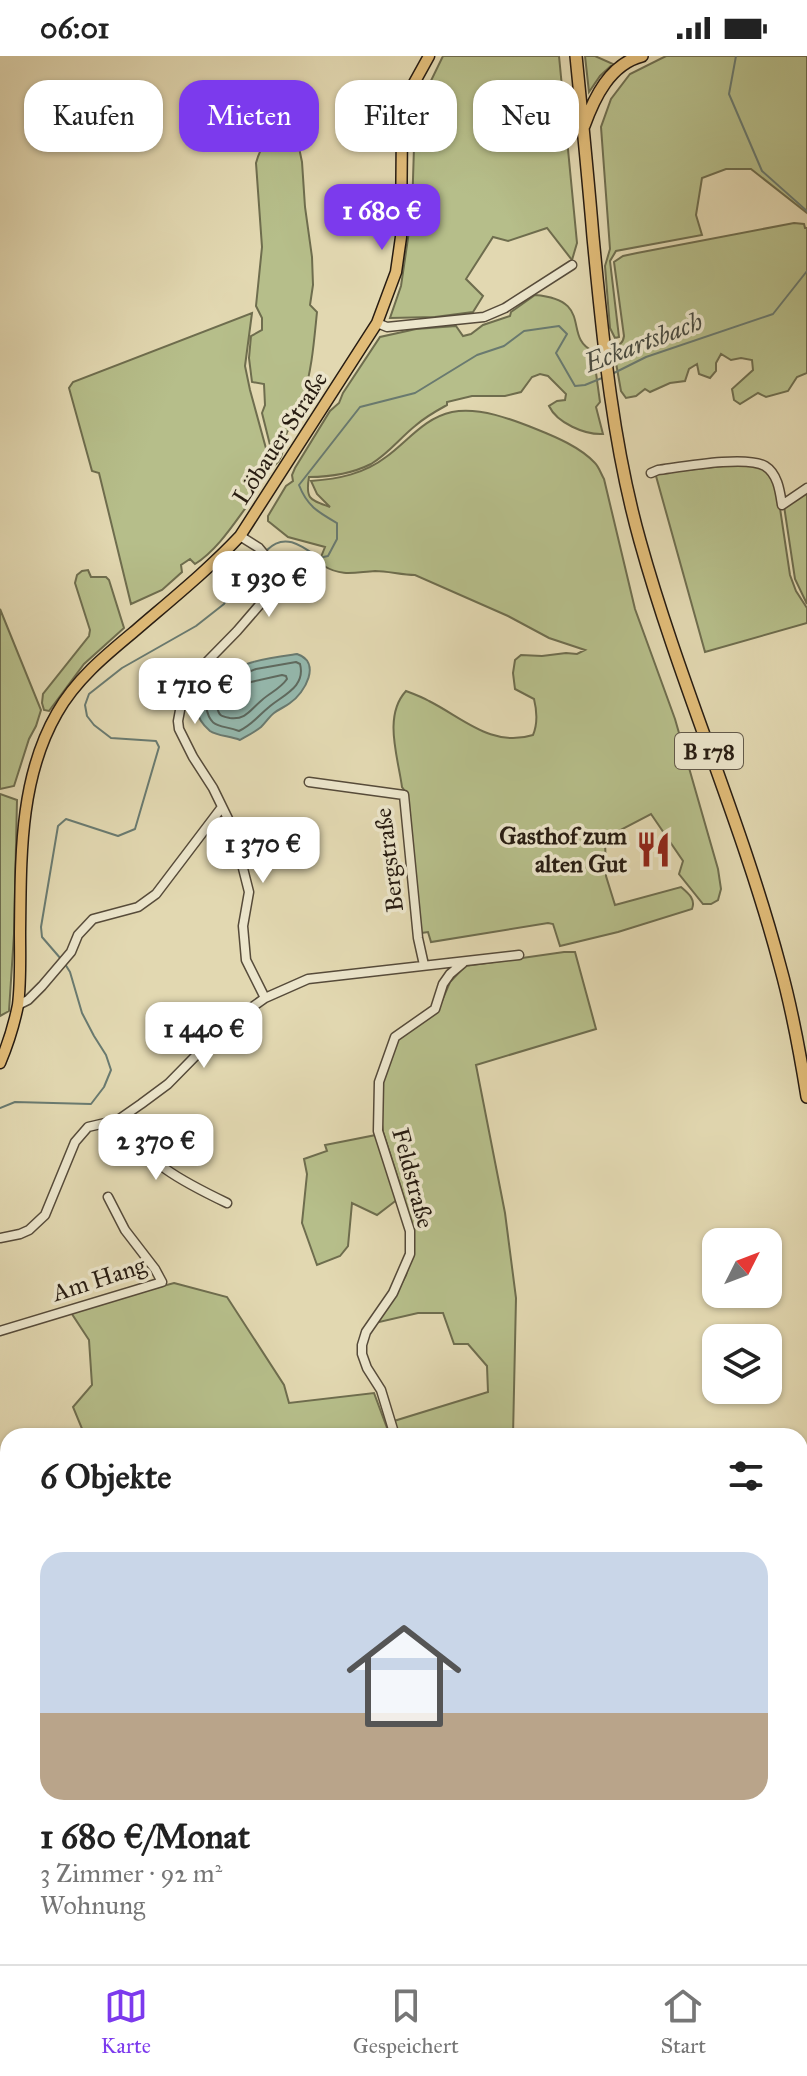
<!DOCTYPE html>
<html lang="de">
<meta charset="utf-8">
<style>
body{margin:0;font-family:"IM FELL Great Primer",serif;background:#f2f2f2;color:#222;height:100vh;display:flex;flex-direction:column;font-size:30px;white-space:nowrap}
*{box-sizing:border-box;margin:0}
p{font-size:26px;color:#767676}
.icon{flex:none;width:44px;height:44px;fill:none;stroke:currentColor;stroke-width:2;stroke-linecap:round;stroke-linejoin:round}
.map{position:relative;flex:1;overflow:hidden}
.drawer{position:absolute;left:0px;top:1372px;width:808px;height:536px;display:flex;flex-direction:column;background:#fff;border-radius:24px 24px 0 0;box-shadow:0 2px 6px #0004}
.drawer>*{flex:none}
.hud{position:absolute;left:24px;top:24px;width:760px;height:72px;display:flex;gap:16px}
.needle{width:52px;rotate:48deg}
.fabs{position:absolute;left:702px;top:1172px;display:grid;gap:16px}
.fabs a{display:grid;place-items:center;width:80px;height:80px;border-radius:16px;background:#fff;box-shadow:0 2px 6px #0004;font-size:40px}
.price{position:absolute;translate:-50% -68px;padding:0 18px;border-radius:16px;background:#fff;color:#222;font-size:26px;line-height:52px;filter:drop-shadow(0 2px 4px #0008)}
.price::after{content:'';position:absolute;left:50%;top:48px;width:24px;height:18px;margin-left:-12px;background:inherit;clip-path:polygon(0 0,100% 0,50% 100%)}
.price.active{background:#7c3aed;color:#fff}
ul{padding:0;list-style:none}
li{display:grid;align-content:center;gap:16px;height:424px;padding:0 40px}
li+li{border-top:2px solid #e0e0e0}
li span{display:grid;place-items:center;height:248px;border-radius:24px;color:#555}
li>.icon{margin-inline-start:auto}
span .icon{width:144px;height:144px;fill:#fffc;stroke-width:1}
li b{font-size:34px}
h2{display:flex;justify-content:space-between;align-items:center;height:96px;padding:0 40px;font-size:34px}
.pill{padding:0 28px;border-radius:24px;background:#fff;box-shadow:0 2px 6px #0004;font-size:28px;line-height:72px}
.pill.active{background:#7c3aed;color:#fff}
.status{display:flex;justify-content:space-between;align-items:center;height:56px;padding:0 40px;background:#fff;direction:ltr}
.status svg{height:22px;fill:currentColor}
.menu{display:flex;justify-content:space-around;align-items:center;height:112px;border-top:2px solid #e0e0e0;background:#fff;font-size:22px;color:#767676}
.menu a{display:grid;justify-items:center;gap:4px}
.menu .active{color:#7c3aed}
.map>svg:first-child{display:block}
.green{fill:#b6be8a;stroke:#6e6d4e;stroke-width:2}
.water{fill:#95b9ae;stroke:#697a70;stroke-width:2}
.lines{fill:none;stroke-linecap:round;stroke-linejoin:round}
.shore{stroke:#5e6a60;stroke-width:2}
.stream{stroke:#697a70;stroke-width:2}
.minor-casing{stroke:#564b3a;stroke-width:11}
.major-casing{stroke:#271c12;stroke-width:13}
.highway-casing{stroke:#271c12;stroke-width:14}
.minor{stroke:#ece6cc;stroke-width:8}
.major{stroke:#e1bc78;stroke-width:10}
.highway{stroke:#e1bc78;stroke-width:11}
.labels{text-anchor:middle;stroke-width:7;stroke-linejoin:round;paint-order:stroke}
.shield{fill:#ece6cc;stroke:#62594a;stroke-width:2}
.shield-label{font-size:22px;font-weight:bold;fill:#271c12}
.street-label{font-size:24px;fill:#271c12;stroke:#ece6cc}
.poi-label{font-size:24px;font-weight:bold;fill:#271c12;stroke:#ece6cc;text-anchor:end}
.water-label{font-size:26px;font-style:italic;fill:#484b41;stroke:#ece6cc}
</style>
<div class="status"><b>06:01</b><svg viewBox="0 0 49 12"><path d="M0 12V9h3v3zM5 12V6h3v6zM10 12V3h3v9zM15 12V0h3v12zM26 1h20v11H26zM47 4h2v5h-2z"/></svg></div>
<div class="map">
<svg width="807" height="1908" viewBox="0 0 807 1908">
<rect width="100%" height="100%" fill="#e2d8b1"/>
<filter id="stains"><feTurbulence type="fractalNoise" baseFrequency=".0025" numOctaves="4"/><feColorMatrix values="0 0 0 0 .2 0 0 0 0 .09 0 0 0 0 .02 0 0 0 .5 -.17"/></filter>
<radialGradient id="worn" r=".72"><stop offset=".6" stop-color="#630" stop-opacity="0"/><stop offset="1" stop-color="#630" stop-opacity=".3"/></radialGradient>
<!-- green -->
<path class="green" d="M 443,0 L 559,0 L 577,187 L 572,204 L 547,172 L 508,185 L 493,181 L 466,223 L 483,240 L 473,256 L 435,261 L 390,262 L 401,230 L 412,155 L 414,91 L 424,39 Z
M 585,0 L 595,0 L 613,8 L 600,20 L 589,36 Z
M 666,0 L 807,0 L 807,157 L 751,113 L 726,113 L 702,122 L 696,159 L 702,179 L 616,195 L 610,205 L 619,281 L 615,282 L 610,272 L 605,210 L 610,193 L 601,71 L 611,43 L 630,18 Z
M 283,75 L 292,78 L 298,87 L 302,106 L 305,151 L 312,201 L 313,229 L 310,249 L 317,256 C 314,285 312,314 303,342 C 299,356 289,368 285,382 C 282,393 284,401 275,409 L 262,357 L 265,349 L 264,328 L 252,326 L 249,302 L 251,280 L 262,274 L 262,262 L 256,250 L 262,191 L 256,107 C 260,92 268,79 283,75 Z
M 794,167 L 804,168 L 805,172 L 807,172 L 807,317 L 797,321 L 788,335 L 766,341 L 758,337 L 740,348 L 734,344 L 732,333 L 753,314 L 752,304 L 741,302 L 731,304 L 721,298 L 716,307 L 716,315 L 710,322 L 699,318 L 697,308 L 689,313 L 685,325 L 670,327 L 650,336 L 645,333 L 636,340 L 626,342 L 621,335 L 613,290 C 620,289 623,287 624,280 L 614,206 L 623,200 L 637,197 Z
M 535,239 C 595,244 562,281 593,295 L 600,346 L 596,351 L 603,378 C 585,379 557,367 549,350 L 557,345 L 565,344 L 566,338 L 548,320 L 540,318 L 532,321 L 521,336 L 505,340 L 472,340 L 447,346 L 447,349 C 436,355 425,361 415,370 C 400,382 388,398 371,408 C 351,418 331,421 309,421 C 305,444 311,444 330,451 L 317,438 L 311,425 C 338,423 364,418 386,401 C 408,385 424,362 452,356 C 480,351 511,363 536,373 C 556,381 580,391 595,407 C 599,411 601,418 604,423 L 635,553 L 675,663 L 718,813 L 721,833 L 718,844 L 711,848 L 703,848 L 679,818 L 683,805 L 651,758 L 605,782 L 606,820 L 615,849 L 681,831 C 688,837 696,843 692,853 L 618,876 L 560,890 L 553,868 L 548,867 L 431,886 L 428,876 L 421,877 L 407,738 L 402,731 C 398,701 383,660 406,635 C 414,638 422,641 429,645 C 463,662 492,692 533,679 C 538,667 537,655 534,643 L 515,633 L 513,617 L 515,604 L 521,599 L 542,600 L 566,597 L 577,598 L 585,594 L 549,582 L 508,560 L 415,519 C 402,519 388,515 375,515 C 356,516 342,521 324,510 L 321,501 L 325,491 L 288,481 L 268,465 L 268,460 L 286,430 L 293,425 L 292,419 L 295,412 L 330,355 L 339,347 L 343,337 L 380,281 L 416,273 L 456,270 L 463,280 L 471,278 L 483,269 L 510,260 L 511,256 Z
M 252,257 L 245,310 L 250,334 L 270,407 L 263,416 L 264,420 L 245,426 L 253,442 C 236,464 219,493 195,508 L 190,503 L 181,509 L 182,516 L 162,534 L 131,548 L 99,417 L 92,415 L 69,332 L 73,326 Z
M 742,408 L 757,410 L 766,414 L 773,423 L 778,439 L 790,519 L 796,535 L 807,552 L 807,567 L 705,596 L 656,420 L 659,417 Z
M 807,434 L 807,548 L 795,523 L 784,450 Z
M 88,514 L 91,521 L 106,521 L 109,524 L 124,572 L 84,608 L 49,655 L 44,654 L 42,647 L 43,638 L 89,580 L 90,574 L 75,527 L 77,519 L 82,515 Z
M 0,553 L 41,654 L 36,670 L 29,683 L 14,730 L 0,733 Z
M 0,738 L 17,744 L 14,878 L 9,955 L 0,960 Z
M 564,896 L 575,896 L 596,973 L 476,1009 L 505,1157 L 516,1242 L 513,1380 L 399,1380 L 394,1365 L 488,1336 L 487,1310 L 468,1288 L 454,1288 L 443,1257 L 418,1257 L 375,1267 L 396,1238 L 406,1219 L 412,1199 L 414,1183 L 401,1132 L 383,1076 L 381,1061 L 381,1031 L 396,983 L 438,954 L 450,926 L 465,910 Z
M 376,1079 L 398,1143 L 377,1159 L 352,1147 L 348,1190 L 340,1200 L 317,1209 L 302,1167 L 307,1118 L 304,1103 L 327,1095 L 325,1089 Z
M 174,1227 L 227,1241 L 284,1329 L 289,1347 L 374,1337 L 390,1380 L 85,1380 L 73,1351 L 92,1329 L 89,1284 L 70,1255 Z
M 0,1572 L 8,1573 L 8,1636 L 0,1633 Z
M 0,1674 L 8,1676 L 8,1900 L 244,1900 L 254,1908 L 0,1908 Z
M 362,1900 L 567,1900 L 565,1908 L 364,1908 Z"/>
<!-- water -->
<path class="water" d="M 297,598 C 322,606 305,637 290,647 C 285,651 279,653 274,657 C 269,661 266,666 261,671 C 255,676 247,680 240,684 C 231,680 217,680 210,675 C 183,652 205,635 225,621 C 234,615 243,608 253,606 C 267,602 283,600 297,598 Z"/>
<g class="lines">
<!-- shore -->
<path class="shore" d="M 296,606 L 300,608 C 306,631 283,639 269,651 C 258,660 252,669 239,675 C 221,668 210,674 206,650 L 212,640 L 246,617 L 256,613 Z
M 282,619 L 286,620 L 287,623 C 280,633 271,636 262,644 C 250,654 246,664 230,662 C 221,660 219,660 217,651 L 219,647 L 251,626 Z"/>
<!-- stream -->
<path class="stream" d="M 736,0 L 729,38 L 762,115 L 807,155
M 612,318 L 646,301 L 773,258 L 807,215
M 267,494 C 285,476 302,490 319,502 L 328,500 L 337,483 L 337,467 C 318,456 307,450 299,429 L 360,351 L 415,337 L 477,299 L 504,290 L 524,275 L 559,270 L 567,278 L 556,297 L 575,330 L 585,329 L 602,322
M 61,903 L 42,881 L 41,871 L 58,770 L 66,763 L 118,780 L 135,773 L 159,691 L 156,685 L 111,682 L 94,669 L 87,660 L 85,649 L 89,638 L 122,612 L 196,570 L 224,548 L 242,519 L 263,499
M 0,1052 L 15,1046 L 91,1048 L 104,1031 L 111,1014 L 106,999 L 94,980 L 82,957 L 70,916 L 65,908"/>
<defs>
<path id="minor" d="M 377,267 L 387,271 L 484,261 L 505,252 L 572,209
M 651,417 L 658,414 C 681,411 746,399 765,410 C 778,418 780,436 782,449 L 807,432
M 240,480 L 259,492 L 269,504 L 276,521 L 275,531 L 237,575 L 191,622 L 184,633 L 178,665 L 179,673 L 193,701 L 213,732 L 233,773 L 249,836 L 243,870 L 246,904 L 265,942
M 309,726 L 404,739 L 418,882 L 424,909
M 18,949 L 28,944 L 42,930 L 71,896 L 78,879 L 93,863 L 138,851 L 156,838 L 222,751
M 118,1064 C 149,1108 179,1124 227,1147
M 0,1182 L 20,1178 L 29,1174 L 45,1159 L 75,1086 L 88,1071 L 118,1064 L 141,1048 L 168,1028 L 224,971 L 265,942 L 308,923 L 519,899
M 0,1275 L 162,1226 L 155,1213 L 125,1174 L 108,1141
M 395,1380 L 381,1334 L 367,1312 L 362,1298 L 362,1289 L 366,1276 L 393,1237 L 410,1198 L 410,1175 L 378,1075 L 379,1026 L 395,981 L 435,953 L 443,928 L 450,918 L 463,907
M 0,1488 L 8,1483
M 0,1568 L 8,1570
M 350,1908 L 356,1900"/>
<path id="major" d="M 0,1007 C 8,988 14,969 18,949 C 21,925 20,900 20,876 C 21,802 19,723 57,657 C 76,623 107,598 136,574 C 172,543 208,514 240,480 L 377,267 L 396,216 L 401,181 L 402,68 L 413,29 L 429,0"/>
<path id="highway" d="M 576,0 C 582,60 588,120 593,181 C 603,284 612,385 640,485 C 680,629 742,766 780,910 C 792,953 800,997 807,1041
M 584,70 C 594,42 610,8 642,0
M 800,1535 L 807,1483
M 728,1908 L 730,1900"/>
</defs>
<!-- minor casing -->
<use href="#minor" class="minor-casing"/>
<!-- major casing -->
<use href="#major" class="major-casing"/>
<!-- highway casing -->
<use href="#highway" class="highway-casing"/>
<!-- minor -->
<use href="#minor" class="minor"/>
<!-- major -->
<use href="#major" class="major"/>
<!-- highway -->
<use href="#highway" class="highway"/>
</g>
<!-- icons -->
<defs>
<symbol id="restaurant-bare" viewBox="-9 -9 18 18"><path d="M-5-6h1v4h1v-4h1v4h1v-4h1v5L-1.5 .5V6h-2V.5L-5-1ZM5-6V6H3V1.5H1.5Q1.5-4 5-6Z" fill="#8f2418" stroke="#ece6cc" stroke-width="2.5" paint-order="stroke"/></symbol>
</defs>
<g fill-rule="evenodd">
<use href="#restaurant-bare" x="628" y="768" width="51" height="51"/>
</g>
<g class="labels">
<!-- shield labels -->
<rect class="shield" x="675" y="677" width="68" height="36" rx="6"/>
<g class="shield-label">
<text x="709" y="703">B 178</text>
</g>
<!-- street labels -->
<g class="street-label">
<text transform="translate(280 382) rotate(-57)" y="8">Löbauer Straße</text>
<text transform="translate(389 804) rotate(-97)" y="8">Bergstraße</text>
<text transform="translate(413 1122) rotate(75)" y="8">Feldstraße</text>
<text transform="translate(99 1223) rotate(-18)" y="8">Am Hang</text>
</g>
<!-- poi labels -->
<g class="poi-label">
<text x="627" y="788">Gasthof zum<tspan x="627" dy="28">alten Gut</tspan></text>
</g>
<!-- water labels -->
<g class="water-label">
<text transform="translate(643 286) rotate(-21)" y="9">Eckartsbach</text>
</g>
</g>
<rect width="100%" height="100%" filter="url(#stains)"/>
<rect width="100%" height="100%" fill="url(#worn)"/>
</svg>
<div class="fabs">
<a><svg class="needle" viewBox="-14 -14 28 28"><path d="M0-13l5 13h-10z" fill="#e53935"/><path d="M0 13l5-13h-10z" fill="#767676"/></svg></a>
<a><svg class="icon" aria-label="layers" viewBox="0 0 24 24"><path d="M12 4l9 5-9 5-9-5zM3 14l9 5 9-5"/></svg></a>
</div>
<b class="price active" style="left:382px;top:196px">1 680 €</b>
<b class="price" style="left:269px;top:563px">1 930 €</b>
<b class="price" style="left:195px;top:670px">1 710 €</b>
<b class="price" style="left:263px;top:829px">1 370 €</b>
<b class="price" style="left:204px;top:1014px">1 440 €</b>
<b class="price" style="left:156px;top:1126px">2 370 €</b>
<div class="hud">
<a class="pill">Kaufen</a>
<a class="pill active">Mieten</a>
<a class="pill">Filter</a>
<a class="pill">Neu</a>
</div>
<section class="drawer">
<h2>6 Objekte<svg class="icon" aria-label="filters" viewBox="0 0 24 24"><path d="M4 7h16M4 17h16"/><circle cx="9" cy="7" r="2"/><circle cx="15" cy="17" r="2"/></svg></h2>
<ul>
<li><span style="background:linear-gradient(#c9d6e8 65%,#b9a48a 0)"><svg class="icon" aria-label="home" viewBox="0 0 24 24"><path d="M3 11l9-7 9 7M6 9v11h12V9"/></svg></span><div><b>1 680 €/Monat</b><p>3 Zimmer · 92 m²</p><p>Wohnung</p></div></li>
</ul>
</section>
</div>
<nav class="menu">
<a class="active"><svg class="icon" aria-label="map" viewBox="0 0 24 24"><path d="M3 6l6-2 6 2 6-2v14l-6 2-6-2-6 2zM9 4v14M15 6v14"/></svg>Karte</a>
<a><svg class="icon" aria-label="saved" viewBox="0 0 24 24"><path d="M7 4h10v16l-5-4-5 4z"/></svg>Gespeichert</a>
<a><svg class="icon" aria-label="home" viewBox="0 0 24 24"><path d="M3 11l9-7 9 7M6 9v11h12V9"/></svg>Start</a>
</nav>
